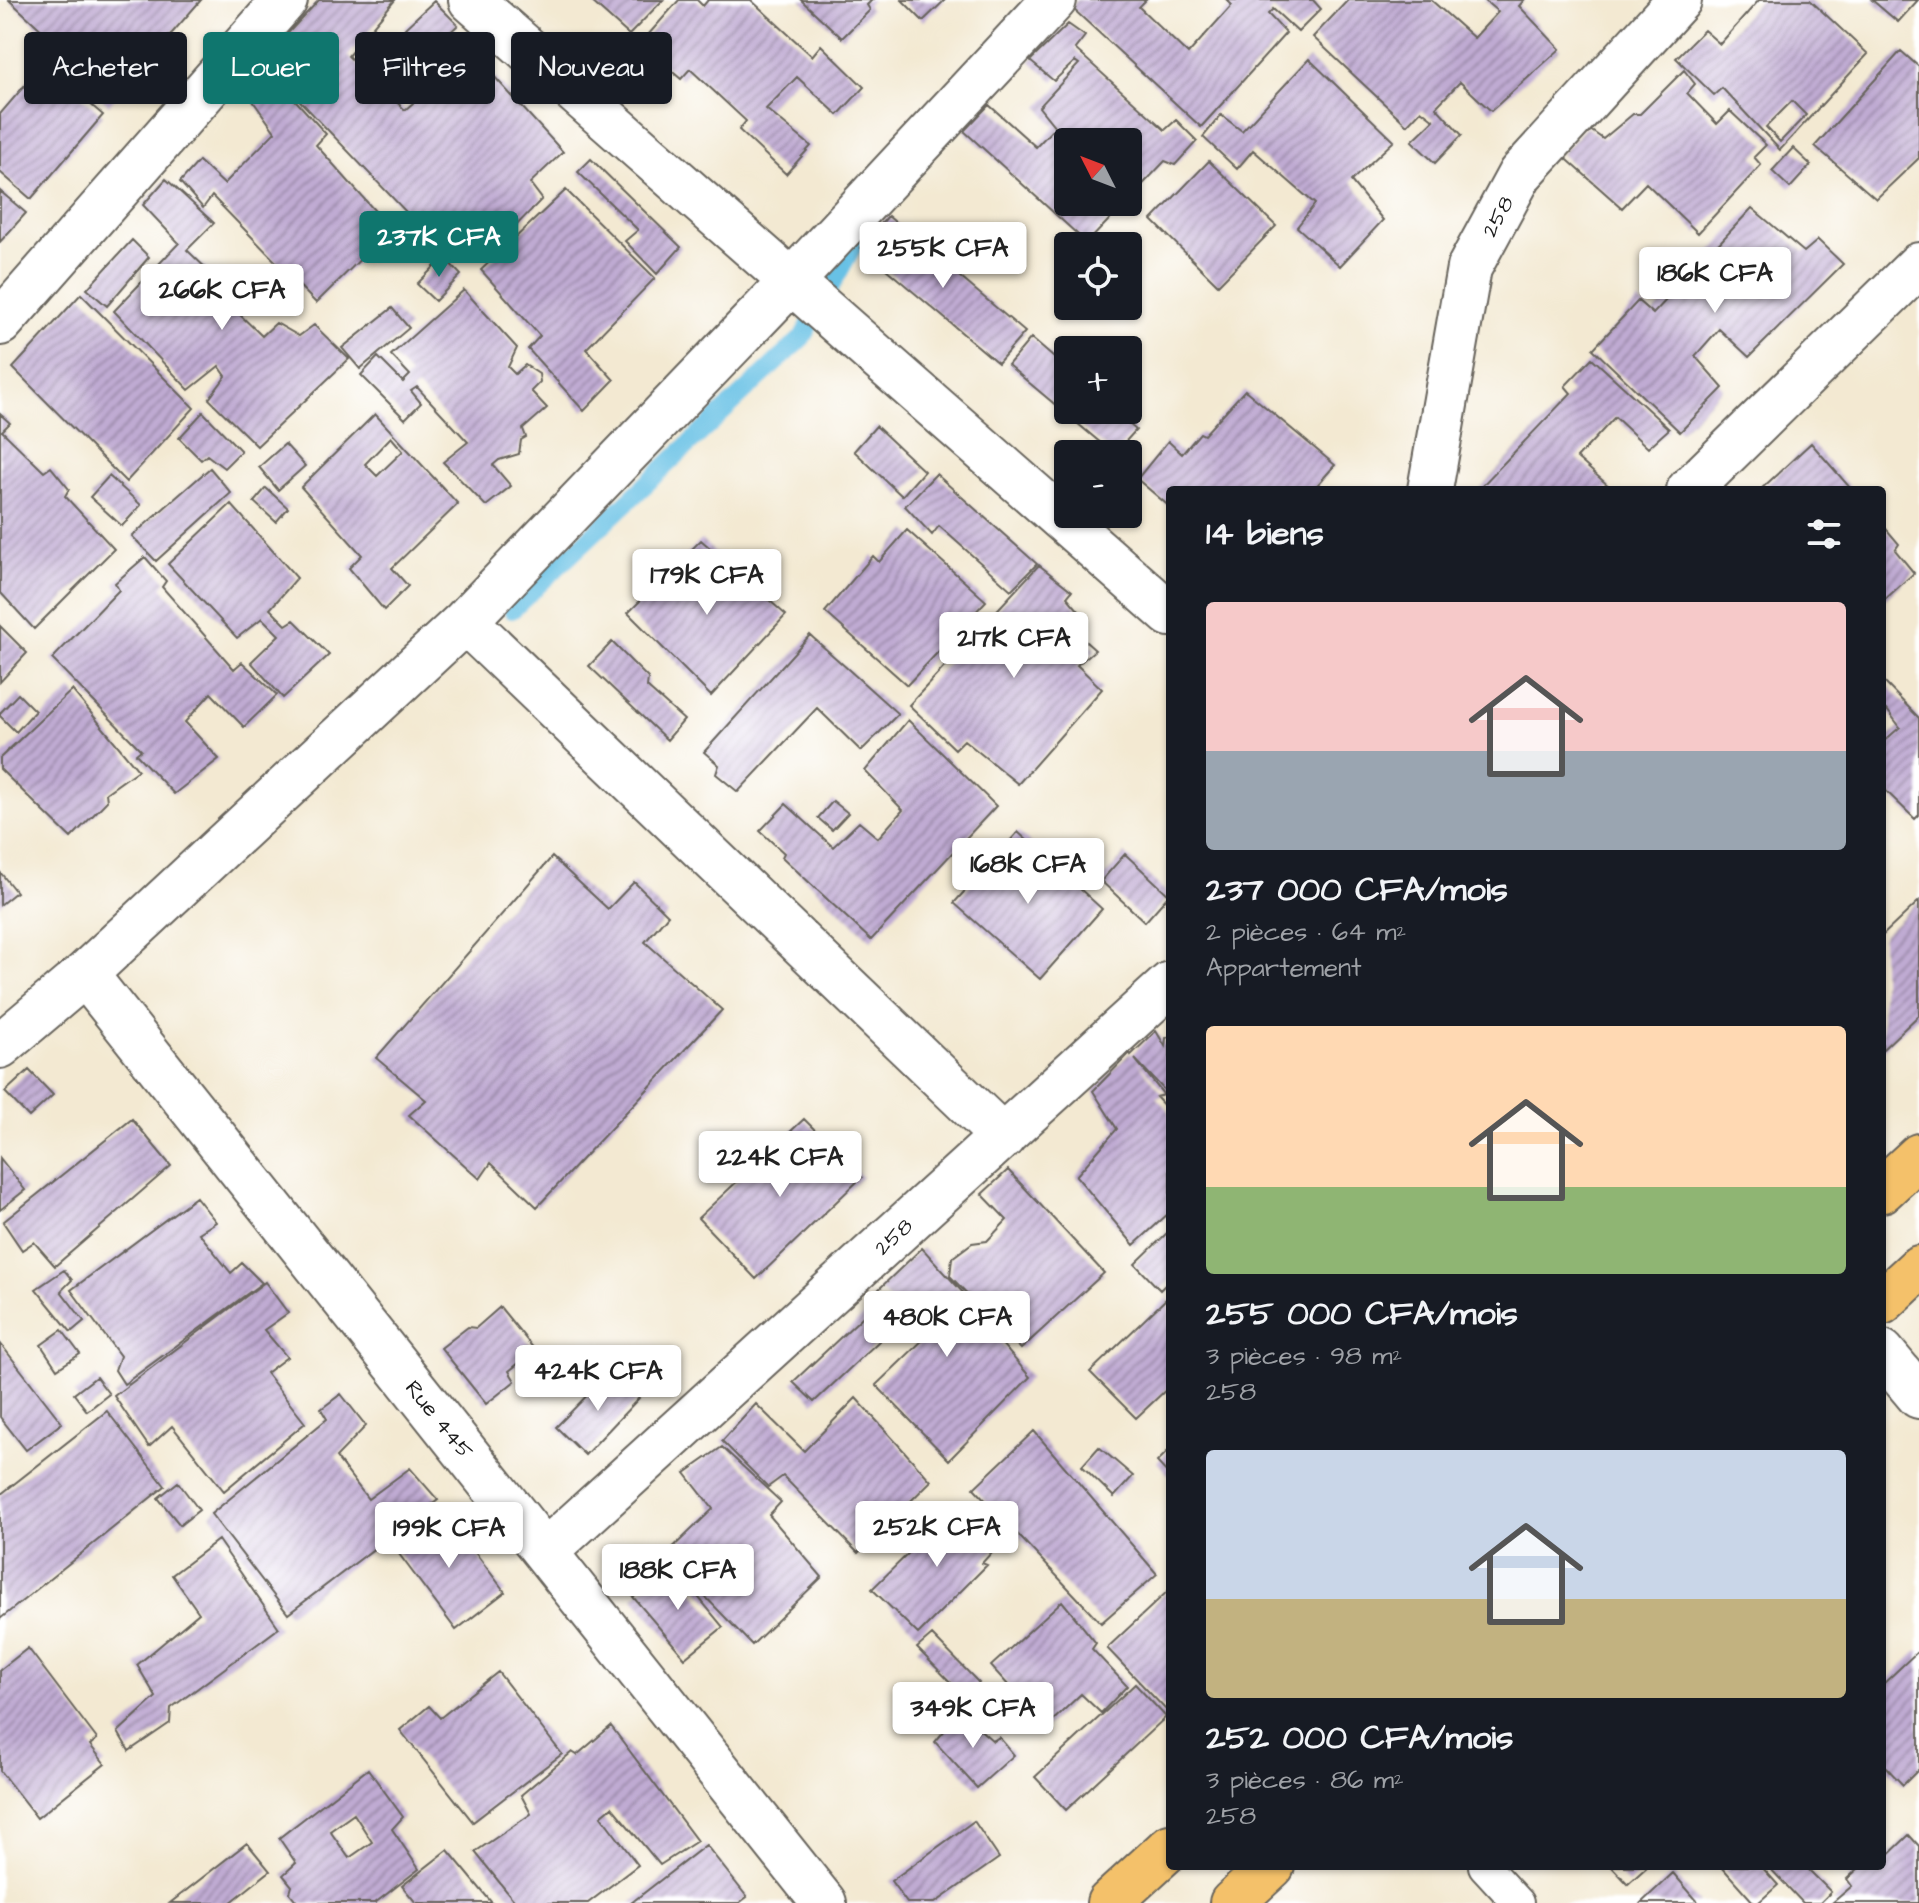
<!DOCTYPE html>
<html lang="fr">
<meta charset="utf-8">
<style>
body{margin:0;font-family:"Architects Daughter",sans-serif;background:#20242c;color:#f1f3f6;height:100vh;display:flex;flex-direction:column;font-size:30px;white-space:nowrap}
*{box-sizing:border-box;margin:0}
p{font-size:26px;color:#9ea1a6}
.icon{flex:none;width:44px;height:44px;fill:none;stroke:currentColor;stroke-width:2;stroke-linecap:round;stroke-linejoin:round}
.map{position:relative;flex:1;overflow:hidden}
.panel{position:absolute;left:1166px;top:486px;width:720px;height:1384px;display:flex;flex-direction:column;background:#171b24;border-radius:8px;box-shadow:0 2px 6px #0004}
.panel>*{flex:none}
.hud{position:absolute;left:24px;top:32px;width:760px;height:72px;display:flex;gap:16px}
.needle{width:52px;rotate:312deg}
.buttons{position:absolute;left:1054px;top:128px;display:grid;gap:16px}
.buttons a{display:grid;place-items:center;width:88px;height:88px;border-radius:8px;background:#171b24;box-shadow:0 2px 6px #0004;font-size:40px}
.price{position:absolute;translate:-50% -68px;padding:0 18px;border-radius:8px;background:#fff;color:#222;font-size:26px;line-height:52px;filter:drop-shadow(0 2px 4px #0008)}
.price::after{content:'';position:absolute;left:50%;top:48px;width:24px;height:18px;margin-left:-12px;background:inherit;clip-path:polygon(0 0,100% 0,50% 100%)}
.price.on{background:#0f766e;color:#fff}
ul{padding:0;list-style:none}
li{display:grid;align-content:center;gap:16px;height:424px;padding:0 40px}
li span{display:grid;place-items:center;height:248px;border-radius:8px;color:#555}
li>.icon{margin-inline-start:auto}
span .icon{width:144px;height:144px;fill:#fffc;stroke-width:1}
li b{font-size:34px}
h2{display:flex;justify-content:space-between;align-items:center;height:96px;padding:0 40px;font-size:34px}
.tag{padding:0 28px;border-radius:8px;background:#171b24;box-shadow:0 2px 6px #0004;font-size:28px;line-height:72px}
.tag.on{background:#0f766e;color:#fff}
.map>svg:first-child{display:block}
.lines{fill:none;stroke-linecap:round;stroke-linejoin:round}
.stream{stroke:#68c1e5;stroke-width:18}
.building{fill:url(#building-hatch);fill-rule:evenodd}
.lane-casing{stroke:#67645c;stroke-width:34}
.street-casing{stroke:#67645c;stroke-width:48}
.primary-casing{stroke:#67645c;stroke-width:48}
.lane{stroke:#fff;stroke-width:30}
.street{stroke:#fff;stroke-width:44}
.primary{stroke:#f4c16a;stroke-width:44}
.labels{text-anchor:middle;stroke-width:7;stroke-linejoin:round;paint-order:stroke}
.street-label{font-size:22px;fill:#1c1c1c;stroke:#fff}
</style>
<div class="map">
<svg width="1919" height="1903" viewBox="0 0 1919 1903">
<defs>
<pattern id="building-hatch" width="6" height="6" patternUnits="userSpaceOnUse" patternTransform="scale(2)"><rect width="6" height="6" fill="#c0abd3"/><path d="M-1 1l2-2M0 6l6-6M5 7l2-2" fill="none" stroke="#9b8aaa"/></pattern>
</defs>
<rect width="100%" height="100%" fill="#fff"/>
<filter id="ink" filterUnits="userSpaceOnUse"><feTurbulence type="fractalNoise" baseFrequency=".0125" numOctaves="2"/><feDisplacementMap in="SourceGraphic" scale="16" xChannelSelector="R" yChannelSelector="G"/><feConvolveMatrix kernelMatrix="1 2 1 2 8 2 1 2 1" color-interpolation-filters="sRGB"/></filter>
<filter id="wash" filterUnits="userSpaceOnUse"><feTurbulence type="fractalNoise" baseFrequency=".006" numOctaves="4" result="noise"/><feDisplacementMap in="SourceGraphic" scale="32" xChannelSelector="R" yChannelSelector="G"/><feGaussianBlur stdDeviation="1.8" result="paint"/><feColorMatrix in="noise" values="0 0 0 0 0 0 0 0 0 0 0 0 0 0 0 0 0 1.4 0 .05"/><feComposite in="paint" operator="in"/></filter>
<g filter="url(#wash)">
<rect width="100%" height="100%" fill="#f3e9d2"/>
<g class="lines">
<!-- stream -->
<path class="stream" d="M 512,610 L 802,338 L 854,245 L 865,233"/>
</g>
<g id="blocks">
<!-- building -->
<path class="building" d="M 9,0 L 201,0 L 109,105 L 54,57 L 60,47 Z
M 319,0 L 395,0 L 348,56 L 405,110 L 472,52 L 563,152 L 530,183 L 542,199 L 507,235 L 491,223 L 449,257 L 262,61 Z
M 590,0 L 663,0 L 629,35 Z
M 679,0 L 697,0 L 703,6 L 708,0 L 751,0 L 812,56 L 821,45 L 864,87 L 838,115 L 797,77 L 766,109 L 811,146 L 786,174 L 739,130 L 746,121 L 690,69 L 681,79 L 640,44 Z
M 801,0 L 872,0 L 867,5 L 870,10 L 842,38 Z
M 902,0 L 945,0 L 923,21 Z
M 1077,0 L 1146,0 L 1139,7 L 1188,54 L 1232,5 L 1227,0 L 1313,0 L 1321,9 L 1298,32 L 1273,9 L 1268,14 L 1286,33 L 1201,127 L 1071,7 Z
M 1348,0 L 1431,0 L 1474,38 L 1498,12 L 1484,0 L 1524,0 L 1519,6 L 1560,49 L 1491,111 L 1460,82 L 1436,107 L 1462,135 L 1435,163 L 1412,141 L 1434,120 L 1421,110 L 1407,125 L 1313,37 Z
M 1759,0 L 1810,0 L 1868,54 L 1780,150 L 1722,88 L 1714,95 L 1676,58 L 1704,30 L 1720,44 ZM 1792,101 L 1806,115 L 1780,142 L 1766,127 Z
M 1872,0 L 1918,0 L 1898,22 Z
M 434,1 L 458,25 L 429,52 L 405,28 Z
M 1068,24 L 1085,36 L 1075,49 L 1165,130 L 1176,120 L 1197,141 L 1175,165 L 1165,161 L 1128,200 L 1128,142 L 1068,142 L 1068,202 L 1126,202 L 1087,243 L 964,131 L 989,105 L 1036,147 L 1055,127 L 1039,107 L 1079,64 L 1075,61 L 1054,81 L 1030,61 Z
M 1901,51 L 1919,67 L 1919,158 L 1876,199 L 1815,146 Z
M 1309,59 L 1394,141 L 1351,181 L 1383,220 L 1340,266 L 1297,227 L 1315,204 L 1253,150 L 1237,169 L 1203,137 L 1221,115 L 1242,131 Z
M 43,64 L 103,115 L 31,199 L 0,172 L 0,114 Z
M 1684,70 L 1695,84 L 1687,93 L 1717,124 L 1730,111 L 1766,145 L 1754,157 L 1761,165 L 1698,233 L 1646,183 L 1622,208 L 1561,154 L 1586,127 L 1603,139 L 1633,114 L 1640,114 Z
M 277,80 L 326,134 L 316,145 L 391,229 L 316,303 L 212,196 L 203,208 L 180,182 L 199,161 L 224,184 L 275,132 L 253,101 Z
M 1793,148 L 1811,165 L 1790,188 L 1772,171 Z
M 591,159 L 681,247 L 657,274 L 625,241 L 638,230 L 578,172 Z
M 1209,161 L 1276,226 L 1218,285 L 1152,220 Z
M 166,179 L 214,223 L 187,250 L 240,301 L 236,311 L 262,336 L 276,323 L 299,336 L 314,325 L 349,359 L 257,446 L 209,399 L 226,376 L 219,366 L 189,390 L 114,311 L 179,243 L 143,205 Z
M 566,190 L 655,278 L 586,349 L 614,380 L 584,411 L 528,349 L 540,336 L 481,270 Z
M 0,191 L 26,213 L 0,242 Z
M 1752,208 L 1804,252 L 1818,240 L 1843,264 L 1749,357 L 1719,329 L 1695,356 L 1723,388 L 1680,432 L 1593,349 L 1638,301 L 1653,314 Z
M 888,216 L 1025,332 L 998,363 L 861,248 Z
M 132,240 L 149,257 L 107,306 L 87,289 Z
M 444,257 L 461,275 L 435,301 L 417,284 Z
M 464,290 L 517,348 L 508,367 L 515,374 L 525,365 L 539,374 L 540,382 L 531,391 L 547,408 L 523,429 L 526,437 L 521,440 L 519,454 L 499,460 L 493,465 L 511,486 L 486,506 L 443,462 L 468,442 L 417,387 L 411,391 L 421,403 L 405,419 L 361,375 L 378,357 L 403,382 L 410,375 L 391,355 Z
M 81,294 L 194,408 L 126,482 L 13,368 Z
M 392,308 L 409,328 L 360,369 L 342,348 Z
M 1031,338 L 1068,370 L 1068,410 L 1113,410 L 1136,430 L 1114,454 L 1008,365 Z
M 1592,358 L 1669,429 L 1648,448 L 1615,417 L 1577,458 L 1610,487 L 1607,490 L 1478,490 L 1571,393 L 1565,386 Z
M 1245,390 L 1335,465 L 1313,490 L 1170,490 L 1170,507 L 1137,479 L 1168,441 L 1182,454 L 1200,433 L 1204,435 Z
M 203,412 L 241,451 L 224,468 L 207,455 L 201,460 L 179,438 Z
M 0,414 L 10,423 L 2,431 L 44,472 L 51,467 L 69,489 L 65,496 L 114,549 L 34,629 L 0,592 Z
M 375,414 L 458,504 L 392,568 L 408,586 L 384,610 L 349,568 L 362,555 L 301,487 ZM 391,437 L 403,451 L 377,476 L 365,464 Z
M 876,426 L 924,471 L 902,496 L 854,451 Z
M 1811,443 L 1852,490 L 1760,490 Z
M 285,444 L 305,466 L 278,490 L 259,467 Z
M 210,468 L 231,493 L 156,561 L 132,536 Z
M 936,474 L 1037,564 L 1011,590 L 939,526 L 932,535 L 905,506 Z
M 109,476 L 141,505 L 122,526 L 90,497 Z
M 266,488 L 288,508 L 276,522 L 254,502 Z
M 231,504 L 297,578 L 270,609 L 286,625 L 294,620 L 329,655 L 283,698 L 251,662 L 279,635 L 262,618 L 237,638 L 168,564 Z
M 1882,524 L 1899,544 L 1895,550 L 1914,573 L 1882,602 Z
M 907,530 L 986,601 L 907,685 L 825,612 L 873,556 L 879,562 Z
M 701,540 L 786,615 L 711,696 L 628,613 Z
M 145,557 L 166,581 L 162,587 L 234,669 L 242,662 L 277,695 L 244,727 L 211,693 L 185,722 L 219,759 L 174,794 L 136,754 L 141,750 L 52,659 L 119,590 L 115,583 Z
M 1039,565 L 1072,591 L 1067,597 L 1079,611 L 1065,623 L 1095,650 L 1077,665 L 1102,689 L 1018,784 L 964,740 L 955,749 L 909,705 Z
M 0,626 L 27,653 L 0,682 Z
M 810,635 L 898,714 L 861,751 L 817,708 L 738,792 L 716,774 L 719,765 L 704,752 Z
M 612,642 L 648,678 L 647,687 L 684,720 L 667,740 L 589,666 Z
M 1882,680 L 1919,718 L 1919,815 L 1915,819 L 1882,787 L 1882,743 L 1900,727 L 1887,710 L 1882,714 Z
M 72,690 L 138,770 L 106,793 L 107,801 L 71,838 L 0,769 L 0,758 Z
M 18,694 L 35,711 L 16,732 L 0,716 L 0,713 Z
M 908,720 L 996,806 L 871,940 L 782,857 L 784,853 L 760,831 L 786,804 L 833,847 L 859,822 L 878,838 L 903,810 L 865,771 Z
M 833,801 L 848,813 L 832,830 L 818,818 Z
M 1018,832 L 1102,909 L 1040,979 L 954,903 Z
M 1125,854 L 1169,895 L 1145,922 L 1101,881 Z
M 552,857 L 608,909 L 634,882 L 668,915 L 645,942 L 722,1010 L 537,1207 L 491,1163 L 480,1179 L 409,1115 L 426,1100 L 376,1058 Z
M 0,872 L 16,892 L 0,905 Z
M 1919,901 L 1919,1015 L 1882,1050 L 1882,936 Z
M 1156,1031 L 1165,1046 L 1166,1038 L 1170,1036 L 1170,1096 L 1135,1059 L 1164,1095 L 1156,1097 L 1170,1112 L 1170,1212 L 1134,1245 L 1076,1176 L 1117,1129 L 1093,1091 L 1130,1053 L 1131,1055 Z
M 29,1070 L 53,1095 L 29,1117 L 5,1092 Z
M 132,1119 L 171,1166 L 55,1266 L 34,1242 L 22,1250 L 3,1222 Z
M 804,1119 L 862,1177 L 756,1279 L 698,1218 Z
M 0,1158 L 25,1190 L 0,1210 Z
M 1008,1170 L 1104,1273 L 1021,1349 L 950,1276 L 952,1258 L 972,1243 L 987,1241 L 1007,1220 L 982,1194 Z
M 196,1197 L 216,1222 L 199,1233 L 231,1273 L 242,1263 L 262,1283 L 124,1384 L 115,1370 L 120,1356 L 71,1290 Z
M 1170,1230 L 1170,1280 L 1160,1290 L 1135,1264 Z
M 922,1248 L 966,1296 L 966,1302 L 1030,1377 L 949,1460 L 876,1385 L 926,1337 L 879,1289 Z
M 64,1270 L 72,1280 L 61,1291 L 84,1321 L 71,1332 L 36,1289 Z
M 265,1282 L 288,1313 L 264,1330 L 287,1357 L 266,1373 L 305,1423 L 224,1491 L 172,1426 L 149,1447 L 114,1396 Z
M 1167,1298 L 1170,1302 L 1170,1386 L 1136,1418 L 1090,1372 Z
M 874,1306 L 894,1327 L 814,1402 L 793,1382 Z
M 500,1307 L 535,1350 L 509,1371 L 515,1381 L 486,1404 L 441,1348 L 468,1327 L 476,1328 Z
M 62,1330 L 80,1354 L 57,1369 L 41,1345 Z
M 0,1343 L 62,1423 L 26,1450 L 0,1417 Z
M 611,1371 L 639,1398 L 585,1455 L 556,1427 Z
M 96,1377 L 109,1394 L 87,1411 L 74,1394 Z
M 341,1394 L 366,1426 L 336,1457 L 368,1499 L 410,1468 L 438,1500 L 288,1614 L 211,1514 L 327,1419 L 321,1409 Z
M 856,1398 L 931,1481 L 858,1553 L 783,1476 L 768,1487 L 722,1441 L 756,1404 L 804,1451 Z
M 107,1411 L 165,1486 L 0,1619 L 0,1495 Z
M 1034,1431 L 1157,1574 L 1101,1623 L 974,1488 Z
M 722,1447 L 781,1502 L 769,1515 L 822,1577 L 752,1645 L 665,1555 L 713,1509 L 685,1473 Z
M 1099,1447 L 1133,1476 L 1114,1497 L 1082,1466 Z
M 1170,1449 L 1170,1476 L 1157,1462 Z
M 178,1482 L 199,1510 L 180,1525 L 158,1498 Z
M 958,1505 L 1001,1542 L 982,1563 L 987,1565 L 918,1634 L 872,1589 Z
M 443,1510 L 505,1592 L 456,1630 L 393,1546 Z
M 218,1540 L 279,1628 L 171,1708 L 170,1723 L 129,1751 L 118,1732 L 156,1697 L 137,1665 L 199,1613 L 172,1575 Z
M 672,1565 L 723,1627 L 685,1658 L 633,1597 Z
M 1170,1589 L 1170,1710 L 1168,1712 L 1107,1648 Z
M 1062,1601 L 1096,1643 L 1092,1649 L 1127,1686 L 1101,1713 L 1081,1694 L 1046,1727 L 991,1666 Z
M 932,1635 L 979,1683 L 965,1697 L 917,1648 Z
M 28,1648 L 97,1739 L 90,1745 L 105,1764 L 37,1818 L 0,1771 L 0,1670 Z
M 1919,1650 L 1919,1769 L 1903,1785 L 1882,1763 L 1882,1685 Z
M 498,1672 L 562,1754 L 473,1822 L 400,1730 L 429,1706 L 440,1718 Z
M 1135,1684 L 1166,1717 L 1066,1810 L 1035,1777 Z
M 960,1712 L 993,1741 L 999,1737 L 1014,1755 L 977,1788 L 935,1742 Z
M 611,1726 L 697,1841 L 660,1865 L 612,1807 L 601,1816 L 638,1865 L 588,1903 L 516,1903 L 475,1852 L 531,1814 L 521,1795 L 572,1752 L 577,1755 Z
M 368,1769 L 403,1817 L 392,1829 L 419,1869 L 375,1903 L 298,1903 L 290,1893 L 292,1886 L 283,1875 L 296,1863 L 279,1838 ZM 354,1814 L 372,1842 L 349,1858 L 330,1831 Z
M 974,1821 L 999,1858 L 935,1903 L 907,1903 L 891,1881 Z
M 1909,1835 L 1919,1846 L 1919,1903 L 1832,1903 L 1852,1886 L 1847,1879 L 1861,1866 L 1882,1866 L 1882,1861 Z
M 247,1843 L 270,1871 L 230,1903 L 170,1903 Z
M 706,1845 L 747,1897 L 739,1903 L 631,1903 Z
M 448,1850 L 492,1903 L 416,1903 L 402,1886 Z
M 1611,1866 L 1648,1866 L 1628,1884 Z
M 1721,1866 L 1761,1866 L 1778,1885 L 1758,1903 L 1754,1903 Z
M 1768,1866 L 1805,1866 L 1831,1892 L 1820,1903 L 1803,1903 Z
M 1673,1873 L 1699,1903 L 1641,1903 Z"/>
</g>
</g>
<g filter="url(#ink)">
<use href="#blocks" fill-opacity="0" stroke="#67645c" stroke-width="2"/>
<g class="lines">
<defs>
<path id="lane" d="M 1484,1866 L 1518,1903"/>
<path id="street" d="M 471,0 L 1170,614
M 0,323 L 285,0
M 1430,490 L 1469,268 L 1520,174 L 1679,0
M 1689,490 L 1919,265
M 465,621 L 1003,1137
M 85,974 L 824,1903
M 0,1046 L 85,974 L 465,621 L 791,282 L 1054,0
M 1882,1352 L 1919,1396
M 545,1552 L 1170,984"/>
<path id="primary" d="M 1882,1190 L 1919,1156
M 1882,1302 L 1919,1268
M 1109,1903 L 1170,1847
M 1232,1903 L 1272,1866"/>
</defs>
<!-- lane casing -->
<use href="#lane" class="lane-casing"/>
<!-- street casing -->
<use href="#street" class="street-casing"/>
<!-- primary casing -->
<use href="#primary" class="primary-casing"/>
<!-- lane -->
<use href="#lane" class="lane"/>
<!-- street -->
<use href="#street" class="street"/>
<!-- primary -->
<use href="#primary" class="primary"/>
</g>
</g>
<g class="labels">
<!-- street labels -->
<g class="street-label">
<text transform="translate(1497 216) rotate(-61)" y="8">258</text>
<text transform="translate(893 1236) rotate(-42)" y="8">258</text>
<text transform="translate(440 1419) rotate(51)" y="8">Rue 445</text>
</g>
</g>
</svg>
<div class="buttons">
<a><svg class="needle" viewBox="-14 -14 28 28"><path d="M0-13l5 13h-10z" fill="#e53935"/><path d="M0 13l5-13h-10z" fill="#9ea1a6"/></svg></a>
<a><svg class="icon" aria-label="locate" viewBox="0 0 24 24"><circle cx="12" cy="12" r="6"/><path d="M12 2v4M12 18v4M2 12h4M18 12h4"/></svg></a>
<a>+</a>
<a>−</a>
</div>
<b class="price on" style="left:439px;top:279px">237K CFA</b>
<b class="price" style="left:943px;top:290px">255K CFA</b>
<b class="price" style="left:1715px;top:315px">186K CFA</b>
<b class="price" style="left:222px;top:332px">266K CFA</b>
<b class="price" style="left:707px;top:617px">179K CFA</b>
<b class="price" style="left:1014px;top:680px">217K CFA</b>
<b class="price" style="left:1028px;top:906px">168K CFA</b>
<b class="price" style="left:780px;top:1199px">224K CFA</b>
<b class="price" style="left:947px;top:1359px">480K CFA</b>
<b class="price" style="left:598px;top:1413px">424K CFA</b>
<b class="price" style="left:937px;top:1569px">252K CFA</b>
<b class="price" style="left:449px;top:1570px">199K CFA</b>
<b class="price" style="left:678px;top:1612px">188K CFA</b>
<b class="price" style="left:973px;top:1750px">349K CFA</b>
<div class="hud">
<a class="tag">Acheter</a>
<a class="tag on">Louer</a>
<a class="tag">Filtres</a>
<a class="tag">Nouveau</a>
</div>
<section class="panel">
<h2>14 biens<svg class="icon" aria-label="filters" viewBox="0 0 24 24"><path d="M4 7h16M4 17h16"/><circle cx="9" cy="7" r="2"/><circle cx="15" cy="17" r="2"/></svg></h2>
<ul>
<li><span style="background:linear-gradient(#f6c9c9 60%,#9aa5b1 0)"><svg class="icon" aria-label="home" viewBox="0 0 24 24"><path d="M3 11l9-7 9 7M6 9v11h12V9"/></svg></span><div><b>237 000 CFA/mois</b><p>2 pièces · 64 m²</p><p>Appartement</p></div></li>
<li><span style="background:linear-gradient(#ffd9b3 65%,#8fb573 0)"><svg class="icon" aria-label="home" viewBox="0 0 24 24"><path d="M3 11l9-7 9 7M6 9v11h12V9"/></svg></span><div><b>255 000 CFA/mois</b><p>3 pièces · 98 m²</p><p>258</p></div></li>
<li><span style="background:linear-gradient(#c9d6e8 60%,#c2b280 0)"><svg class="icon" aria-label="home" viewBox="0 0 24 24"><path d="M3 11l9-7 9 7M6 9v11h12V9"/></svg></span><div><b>252 000 CFA/mois</b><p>3 pièces · 86 m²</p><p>258</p></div></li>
</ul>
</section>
</div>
